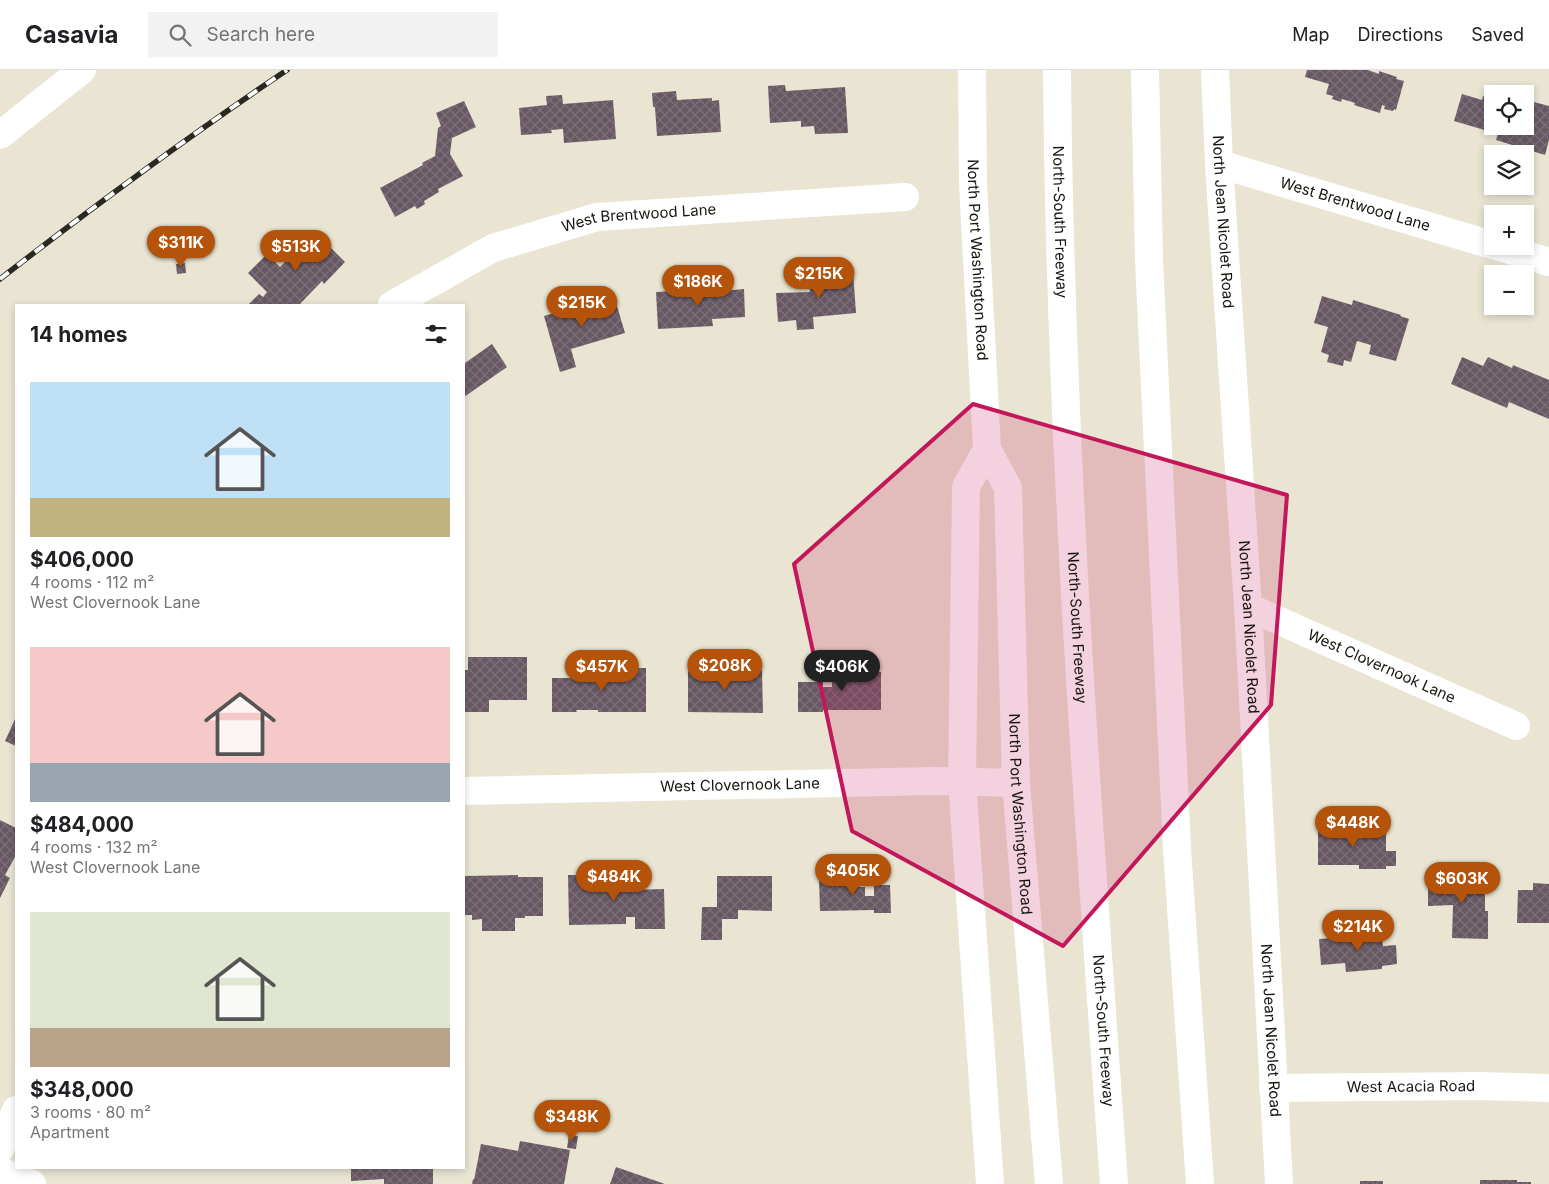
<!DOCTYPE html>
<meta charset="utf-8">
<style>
body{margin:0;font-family:Inter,sans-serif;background:#f2f2f2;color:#202124;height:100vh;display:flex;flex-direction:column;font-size:19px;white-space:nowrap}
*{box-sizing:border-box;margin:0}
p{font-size:16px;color:#757577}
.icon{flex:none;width:28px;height:28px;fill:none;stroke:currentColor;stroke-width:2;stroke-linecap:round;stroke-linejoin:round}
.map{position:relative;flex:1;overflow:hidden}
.side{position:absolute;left:15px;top:234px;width:450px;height:865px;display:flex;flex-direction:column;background:#fff;border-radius:0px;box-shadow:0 2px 8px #0003}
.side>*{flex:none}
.fabs{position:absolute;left:1484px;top:15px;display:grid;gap:10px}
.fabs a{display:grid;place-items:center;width:50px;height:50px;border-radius:0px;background:#fff;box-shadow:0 2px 8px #0003;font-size:25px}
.price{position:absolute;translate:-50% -42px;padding:0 11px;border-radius:18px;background:#b45309;color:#fff;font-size:16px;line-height:32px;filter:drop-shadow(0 1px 2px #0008)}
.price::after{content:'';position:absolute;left:50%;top:30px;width:15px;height:11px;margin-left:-8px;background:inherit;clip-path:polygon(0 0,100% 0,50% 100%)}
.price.selected{background:#222;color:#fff}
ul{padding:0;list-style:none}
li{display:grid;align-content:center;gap:10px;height:265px;padding:0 15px}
li span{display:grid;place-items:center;height:155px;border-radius:0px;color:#555}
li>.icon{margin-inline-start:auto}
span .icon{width:90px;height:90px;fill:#fffc;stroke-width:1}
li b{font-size:21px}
h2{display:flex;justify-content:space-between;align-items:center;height:60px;padding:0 15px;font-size:21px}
header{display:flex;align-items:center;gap:30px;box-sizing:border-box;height:70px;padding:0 25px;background:#fff;border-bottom:1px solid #e0e0e0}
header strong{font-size:24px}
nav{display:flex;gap:28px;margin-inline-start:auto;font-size:18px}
.search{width:350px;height:45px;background:#f2f2f2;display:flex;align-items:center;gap:12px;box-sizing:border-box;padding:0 18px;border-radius:0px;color:#757577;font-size:19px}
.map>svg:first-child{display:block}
.building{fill:url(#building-cross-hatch)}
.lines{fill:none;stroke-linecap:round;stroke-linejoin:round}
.minor{stroke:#fff;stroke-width:28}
.major{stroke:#fff;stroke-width:28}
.highway{stroke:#fff;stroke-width:28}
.rail-casing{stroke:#2a2921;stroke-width:5.5}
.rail{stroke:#fff;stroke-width:4;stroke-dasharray:11;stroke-linecap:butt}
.marked{fill:#c2185b;fill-opacity:0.2;stroke:#c2185b;stroke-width:4;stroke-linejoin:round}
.labels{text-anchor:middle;stroke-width:5;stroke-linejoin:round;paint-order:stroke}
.street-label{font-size:15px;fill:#15140d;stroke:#fff}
</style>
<header>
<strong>Casavia</strong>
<div class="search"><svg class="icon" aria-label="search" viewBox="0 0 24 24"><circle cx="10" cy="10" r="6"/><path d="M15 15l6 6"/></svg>Search here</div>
<nav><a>Map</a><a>Directions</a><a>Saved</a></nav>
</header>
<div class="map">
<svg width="1549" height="1114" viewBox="0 0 1549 1114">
<defs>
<pattern id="building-cross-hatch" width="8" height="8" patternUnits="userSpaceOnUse" patternTransform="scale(1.25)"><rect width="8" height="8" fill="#685863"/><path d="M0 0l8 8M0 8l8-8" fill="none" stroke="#7c7078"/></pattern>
</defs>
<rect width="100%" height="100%" fill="#e9e5d2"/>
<!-- building -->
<path class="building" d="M 1307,0 L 1368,0 L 1379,4 L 1379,1 L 1397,7 L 1396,9 L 1404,11 L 1396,40 L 1394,39 L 1393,41 L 1384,39 L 1385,36 L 1382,35 L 1380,43 L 1354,35 L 1355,33 L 1342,29 L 1341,32 L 1332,29 L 1333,26 L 1326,24 L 1329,14 L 1305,7 Z
M 785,15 L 786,21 L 845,17 L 848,63 L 815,64 L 814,56 L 801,57 L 801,51 L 770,53 L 768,16 Z
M 1504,17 L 1525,23 L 1525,24 L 1502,24 Z
M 676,21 L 677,30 L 712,28 L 712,31 L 719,30 L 721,62 L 657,66 L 655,37 L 653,37 L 652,23 Z
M 1525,23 L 1531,25 L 1530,31 L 1549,36 L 1549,70 L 1545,85 L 1496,70 L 1498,64 L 1454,51 L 1462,24 L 1482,30 L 1483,26 L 1492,28 L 1492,56 L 1525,56 Z
M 562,25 L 563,34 L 613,30 L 616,69 L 564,73 L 563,59 L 551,60 L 552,63 L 521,65 L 519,38 L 547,35 L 546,26 Z
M 464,31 L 476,57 L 452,68 L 450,84 L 463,106 L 438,119 L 439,122 L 424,131 L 425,134 L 417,139 L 415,136 L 395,147 L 380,118 L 423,95 L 422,93 L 435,86 L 438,58 L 441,56 L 436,43 Z
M 306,160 L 313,167 L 316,163 L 345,192 L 324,214 L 322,211 L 299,235 L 248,235 L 259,224 L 263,227 L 267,222 L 248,203 L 267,184 L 280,197 L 298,179 L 292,173 Z
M 185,193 L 186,203 L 177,204 L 176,194 Z
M 853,201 L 856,243 L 813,247 L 814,259 L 797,260 L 796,250 L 778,252 L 776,223 L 810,222 L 809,203 Z
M 709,216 L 710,222 L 744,219 L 745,247 L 712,249 L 713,256 L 658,259 L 656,222 L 674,221 L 674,219 Z
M 614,226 L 625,263 L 571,279 L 576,297 L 560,302 L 544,246 Z
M 1322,226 L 1352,235 L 1353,230 L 1401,245 L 1400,246 L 1409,249 L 1396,291 L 1369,284 L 1371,275 L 1357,271 L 1351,292 L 1344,290 L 1343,296 L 1327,292 L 1329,285 L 1321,282 L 1328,257 L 1314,253 Z
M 492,274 L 507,297 L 464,327 L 464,291 L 465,293 Z
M 1462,287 L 1483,296 L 1488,287 L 1512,298 L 1513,295 L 1549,310 L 1549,349 L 1509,332 L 1507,338 L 1451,314 Z
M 468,587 L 527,587 L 527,630 L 489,630 L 489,642 L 464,642 L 464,600 L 468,600 Z
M 839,597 L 863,597 L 863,602 L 881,602 L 881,640 L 823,640 L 823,642 L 798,642 L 798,612 L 823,612 L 823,617 L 832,617 L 832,601 L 839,601 Z
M 621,598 L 646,598 L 646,642 L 598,642 L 598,640 L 576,640 L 577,642 L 552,642 L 552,608 L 589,608 L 589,602 L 621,603 Z
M 688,600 L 762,600 L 763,643 L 688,642 Z
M 16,647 L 16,676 L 5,671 Z
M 0,750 L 16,758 L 16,785 L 5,805 L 10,808 L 0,828 Z
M 1318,754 L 1341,754 L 1341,762 L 1386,762 L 1386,781 L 1396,781 L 1396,796 L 1386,796 L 1386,799 L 1359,799 L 1359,795 L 1318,795 Z
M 585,803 L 597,803 L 597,805 L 625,804 L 625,809 L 631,809 L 631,820 L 664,819 L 665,859 L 635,859 L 635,847 L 626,847 L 626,854 L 569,855 L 568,805 L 585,805 Z
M 518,805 L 518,807 L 543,807 L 543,846 L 525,846 L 525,848 L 515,848 L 515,861 L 482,861 L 482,849 L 472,850 L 472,845 L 464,845 L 464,806 Z
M 1462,805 L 1485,806 L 1485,841 L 1488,841 L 1488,869 L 1452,868 L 1453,835 L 1428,836 L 1428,808 L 1462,808 Z
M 717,806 L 772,806 L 772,841 L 738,840 L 738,849 L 722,849 L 722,870 L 701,870 L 702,837 L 717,837 Z
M 859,808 L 859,817 L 865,817 L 865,826 L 874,826 L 874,815 L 890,815 L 891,843 L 874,843 L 874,840 L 820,841 L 819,809 Z
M 1533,813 L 1549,814 L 1549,853 L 1517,853 L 1518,820 L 1533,820 Z
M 1360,861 L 1372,861 L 1372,865 L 1382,864 L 1383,876 L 1396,875 L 1397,894 L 1382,896 L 1382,899 L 1346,902 L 1345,893 L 1321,895 L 1319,869 L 1361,866 Z
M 569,1065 L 578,1066 L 576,1079 L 567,1078 Z
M 520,1071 L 570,1080 L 564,1114 L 472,1114 L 473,1109 L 474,1110 L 481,1074 L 518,1081 Z
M 616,1097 L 665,1114 L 610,1114 Z
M 351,1098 L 433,1098 L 433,1114 L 384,1114 L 384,1109 L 351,1111 Z
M 1480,1110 L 1517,1110 L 1517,1112 L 1531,1112 L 1531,1114 L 1480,1114 Z
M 1360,1111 L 1383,1111 L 1383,1114 L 1360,1114 Z"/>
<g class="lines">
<!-- minor -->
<g class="minor">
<path id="s1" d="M 1215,0 L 1219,94 L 1248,537 L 1279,1114"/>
<path d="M 0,65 L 82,0"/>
<path id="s2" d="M 1219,94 L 1492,175"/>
<path d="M 1497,176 L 1549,192"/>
<path id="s3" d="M 392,235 L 493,178 L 597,147 L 905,127"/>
<path id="s4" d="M 1248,537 L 1516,656"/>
<path id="s5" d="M 464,721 L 934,711 L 1016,713"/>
<path id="s6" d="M 1273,1018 L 1478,1016 L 1549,1018"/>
<path d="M 0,1079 L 16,1040"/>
<path d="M 0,1101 L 32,1114"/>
</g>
<!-- major -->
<g class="major">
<path id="s7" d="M 972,0 L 973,113 L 987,379 L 1008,418 L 1016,713 L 1049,1114"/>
<path d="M 987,379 L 966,417 L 962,711 L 990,1114"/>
</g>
<!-- highway -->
<g class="highway">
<path id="s8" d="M 1057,0 C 1060,372 1088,743 1114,1114"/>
<path d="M 1145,0 L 1149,190 L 1177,779 L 1200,1114"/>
</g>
<defs>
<path id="rail" d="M 0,209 C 94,136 189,66 287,0"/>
</defs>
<!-- rail casing -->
<use href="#rail" class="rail-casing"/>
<!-- rail -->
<use href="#rail" class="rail"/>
</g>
<!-- marked area -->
<path class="marked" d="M 973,334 L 1287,425 L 1271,635 L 1063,876 L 852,761 L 794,494 Z"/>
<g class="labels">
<!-- street labels -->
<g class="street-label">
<text dy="5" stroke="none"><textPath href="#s2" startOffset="142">West Brentwood Lane</textPath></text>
<text dy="5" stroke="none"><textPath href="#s3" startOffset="266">West Brentwood Lane</textPath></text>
<text dy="5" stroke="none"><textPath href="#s8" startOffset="152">North-South Freeway</textPath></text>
<text dy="5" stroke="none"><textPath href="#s1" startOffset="152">North Jean Nicolet Road</textPath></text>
<text dy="5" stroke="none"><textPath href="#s7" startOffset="190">North Port Washington Road</textPath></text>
<text dy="5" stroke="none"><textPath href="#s8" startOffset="558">North-South Freeway</textPath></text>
<text dy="5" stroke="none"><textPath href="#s1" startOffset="558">North Jean Nicolet Road</textPath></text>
<text dy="5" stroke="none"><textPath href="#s4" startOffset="146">West Clovernook Lane</textPath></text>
<text dy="5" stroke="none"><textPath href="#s5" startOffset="276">West Clovernook Lane</textPath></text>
<text dy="5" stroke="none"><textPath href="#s7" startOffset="750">North Port Washington Road</textPath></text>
<text dy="5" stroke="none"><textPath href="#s1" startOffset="962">North Jean Nicolet Road</textPath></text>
<text dy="5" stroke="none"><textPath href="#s8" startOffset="962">North-South Freeway</textPath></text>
<text dy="5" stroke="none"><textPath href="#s6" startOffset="138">West Acacia Road</textPath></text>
</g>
</g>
</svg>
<div class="fabs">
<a><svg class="icon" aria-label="locate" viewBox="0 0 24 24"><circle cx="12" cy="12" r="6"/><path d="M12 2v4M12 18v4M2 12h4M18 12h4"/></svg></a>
<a><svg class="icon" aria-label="layers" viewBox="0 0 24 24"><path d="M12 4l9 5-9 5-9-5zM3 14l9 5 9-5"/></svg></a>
<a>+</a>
<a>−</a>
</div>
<b class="price" style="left:181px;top:198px">$311K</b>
<b class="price" style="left:296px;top:202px">$513K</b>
<b class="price" style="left:819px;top:229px">$215K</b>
<b class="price" style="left:698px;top:237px">$186K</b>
<b class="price" style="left:582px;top:258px">$215K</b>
<b class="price" style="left:725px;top:621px">$208K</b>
<b class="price" style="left:602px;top:622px">$457K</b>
<b class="price selected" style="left:842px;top:622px">$406K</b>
<b class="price" style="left:1353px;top:778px">$448K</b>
<b class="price" style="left:853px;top:826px">$405K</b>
<b class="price" style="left:614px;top:832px">$484K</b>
<b class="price" style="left:1462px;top:834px">$603K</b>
<b class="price" style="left:1358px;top:882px">$214K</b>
<b class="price" style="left:572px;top:1072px">$348K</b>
<section class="side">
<h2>14 homes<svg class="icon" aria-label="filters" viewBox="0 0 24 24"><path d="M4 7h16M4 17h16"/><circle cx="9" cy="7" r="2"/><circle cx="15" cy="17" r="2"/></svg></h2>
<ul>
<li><span style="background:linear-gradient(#bfe0f5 75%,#c2b280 0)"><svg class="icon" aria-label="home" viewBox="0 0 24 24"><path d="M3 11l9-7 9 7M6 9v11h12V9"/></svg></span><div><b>$406,000</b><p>4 rooms · 112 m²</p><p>West Clovernook Lane</p></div></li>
<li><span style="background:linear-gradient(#f6c9c9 75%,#9aa5b1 0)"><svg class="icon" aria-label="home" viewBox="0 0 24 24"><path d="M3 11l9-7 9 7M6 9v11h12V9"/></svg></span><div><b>$484,000</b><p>4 rooms · 132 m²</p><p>West Clovernook Lane</p></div></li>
<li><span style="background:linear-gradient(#dfe7d0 75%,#b9a48a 0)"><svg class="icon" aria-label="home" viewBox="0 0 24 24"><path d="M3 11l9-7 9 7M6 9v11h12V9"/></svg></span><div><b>$348,000</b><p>3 rooms · 80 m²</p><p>Apartment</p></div></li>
</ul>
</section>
</div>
